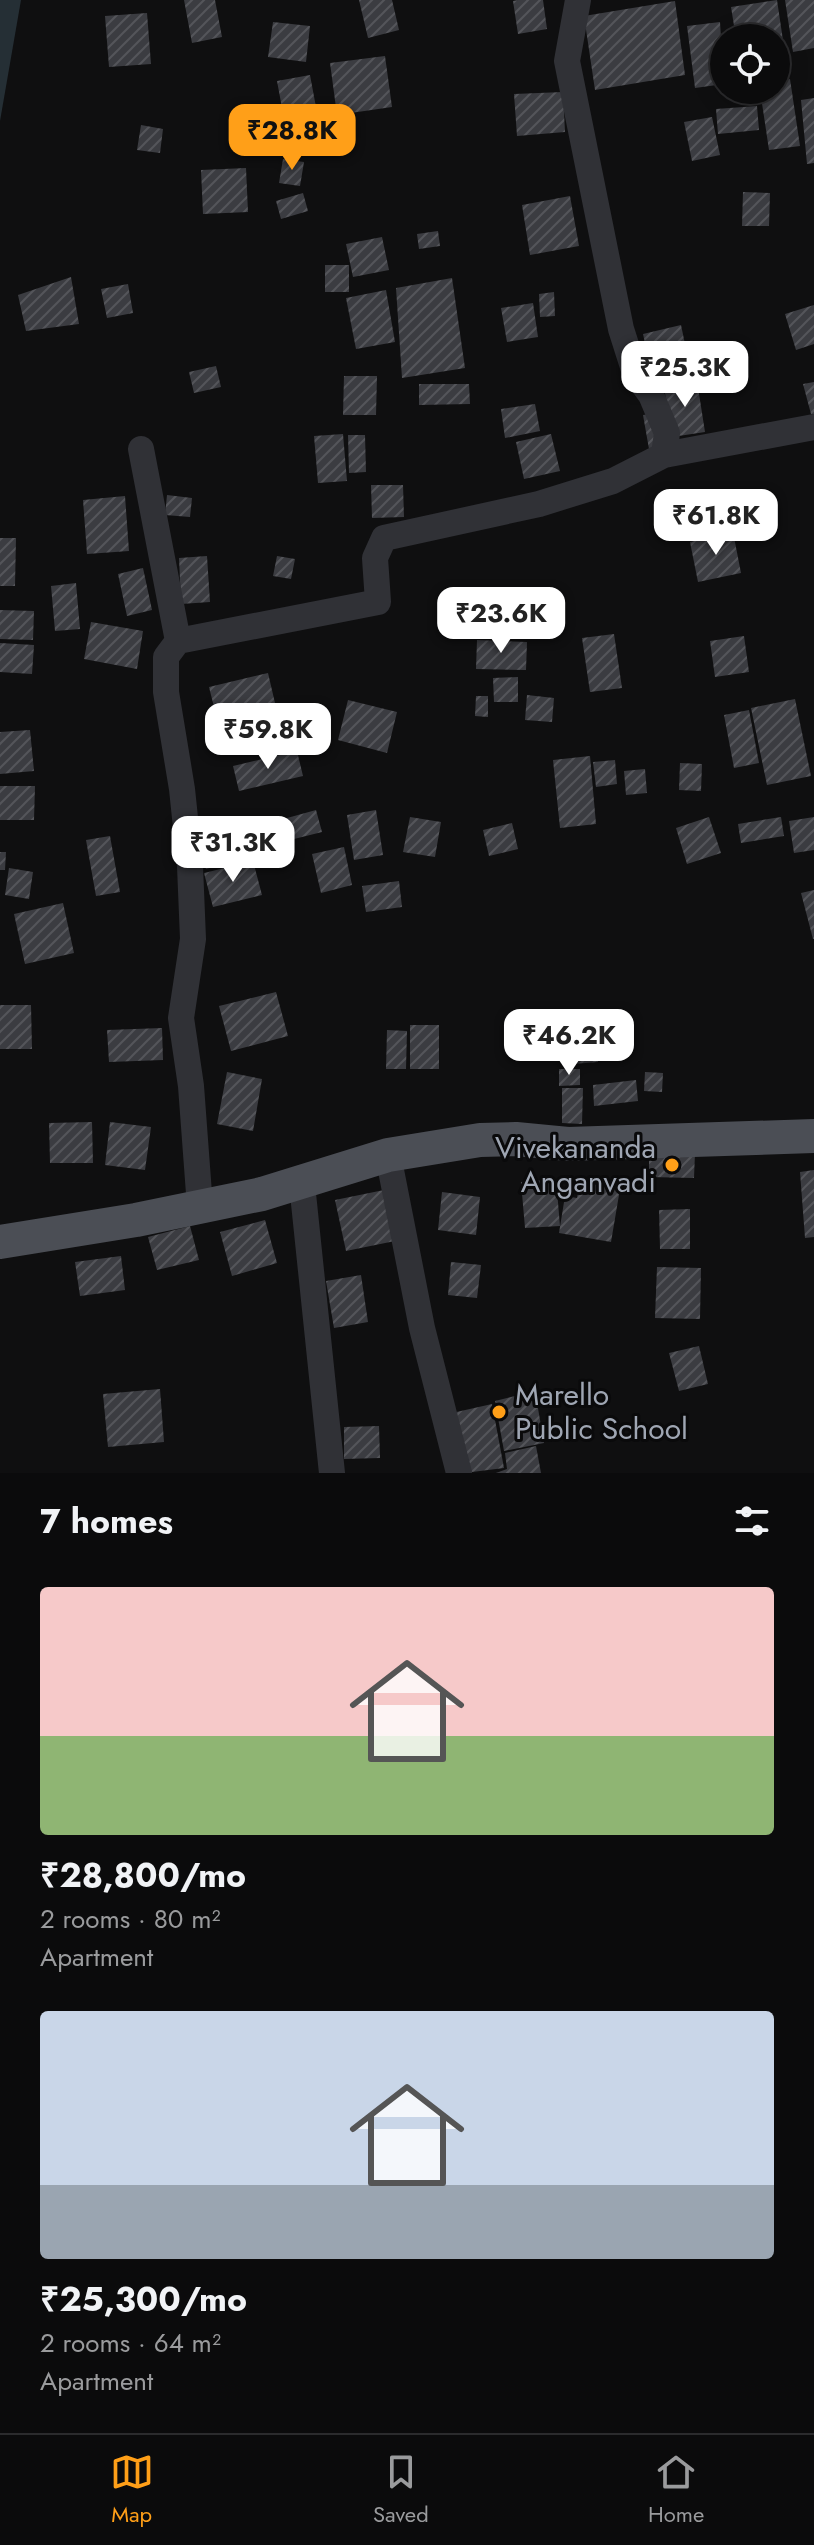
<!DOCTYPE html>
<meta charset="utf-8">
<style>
body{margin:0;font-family:Jost,sans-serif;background:#19191a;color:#f1f3f6;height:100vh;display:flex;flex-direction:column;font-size:30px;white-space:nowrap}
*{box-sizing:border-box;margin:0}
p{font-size:26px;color:#9a9b9d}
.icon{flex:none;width:44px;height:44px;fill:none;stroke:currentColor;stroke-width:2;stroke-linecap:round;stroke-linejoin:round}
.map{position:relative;height:1473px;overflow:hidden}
.side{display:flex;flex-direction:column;background:#0b0b0c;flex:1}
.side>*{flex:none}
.tools{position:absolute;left:710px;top:24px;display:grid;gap:16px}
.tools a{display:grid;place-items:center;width:80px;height:80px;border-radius:50%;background:#0b0b0c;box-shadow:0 4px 20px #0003,0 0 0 2px #2b2b2d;font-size:40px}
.price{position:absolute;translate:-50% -68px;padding:0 18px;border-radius:16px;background:#fff;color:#222;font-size:26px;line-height:52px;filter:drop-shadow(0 2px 4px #0008)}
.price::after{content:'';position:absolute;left:50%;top:48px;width:24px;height:18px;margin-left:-12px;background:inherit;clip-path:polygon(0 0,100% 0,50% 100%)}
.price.selected{background:#ff9f18;color:#111}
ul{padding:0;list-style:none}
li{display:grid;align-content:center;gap:16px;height:424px;padding:0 40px}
li span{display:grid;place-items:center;height:248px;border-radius:8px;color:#555}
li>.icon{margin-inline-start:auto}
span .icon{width:144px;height:144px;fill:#fffc;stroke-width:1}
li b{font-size:34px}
h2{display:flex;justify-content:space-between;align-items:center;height:96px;padding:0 40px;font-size:34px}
.menu{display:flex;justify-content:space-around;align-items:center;height:112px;border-top:2px solid #2b2b2d;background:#0b0b0c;font-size:22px;color:#9a9b9d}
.menu a{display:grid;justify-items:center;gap:4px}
.menu .selected{color:#ff9f18}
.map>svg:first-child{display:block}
.water{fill:#252f35}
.building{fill:url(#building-hatch)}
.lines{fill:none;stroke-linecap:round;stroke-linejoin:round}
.minor{stroke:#303136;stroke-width:26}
.major{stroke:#4b4e55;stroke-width:34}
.poi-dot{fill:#ff9f18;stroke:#0a0a0b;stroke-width:3}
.labels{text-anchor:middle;stroke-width:6;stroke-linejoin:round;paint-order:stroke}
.poi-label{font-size:30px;fill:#9fa6b3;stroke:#0a0a0b;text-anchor:end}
</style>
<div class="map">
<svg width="814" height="1473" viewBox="0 0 814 1473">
<defs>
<pattern id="building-hatch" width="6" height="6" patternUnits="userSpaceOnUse" patternTransform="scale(2)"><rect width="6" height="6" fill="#3b3c41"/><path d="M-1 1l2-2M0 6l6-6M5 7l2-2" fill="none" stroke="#54555a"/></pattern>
</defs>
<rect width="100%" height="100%" fill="#0f0f10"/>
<!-- water -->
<path class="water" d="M 0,0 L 21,0 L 0,121 Z"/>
<!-- building -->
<path class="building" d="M 184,0 L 215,0 L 222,37 L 192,43 Z
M 359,0 L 392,0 L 399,30 L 368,38 Z
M 518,0 L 543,0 L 547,29 L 518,34 L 513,1 Z
M 777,0 L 784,47 L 776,49 L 776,38 L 736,38 L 731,7 Z
M 785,0 L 814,0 L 814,48 L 793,52 Z
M 675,1 L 685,75 L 595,90 L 584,16 Z
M 147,13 L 151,64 L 109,67 L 105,16 Z
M 273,22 L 310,26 L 306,62 L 268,57 Z
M 720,22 L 724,84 L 695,88 L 687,26 Z
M 385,56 L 392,107 L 337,115 L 330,63 Z
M 310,75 L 321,134 L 288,140 L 277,81 Z
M 790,79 L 800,146 L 769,150 L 760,90 L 776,90 L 776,82 Z
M 563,92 L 565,132 L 517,136 L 514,94 Z
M 814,98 L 814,163 L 807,164 L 801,100 Z
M 757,106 L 759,130 L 718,134 L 716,109 Z
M 712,117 L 720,155 L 692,161 L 684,122 Z
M 141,125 L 163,129 L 160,153 L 137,150 Z
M 283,159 L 304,162 L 300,186 L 279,183 Z
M 246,168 L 248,212 L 203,214 L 201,170 Z
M 743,192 L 770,193 L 769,226 L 742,226 Z
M 303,193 L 308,211 L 281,219 L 276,201 Z
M 570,196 L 579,246 L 530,255 L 522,205 Z
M 438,231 L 440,246 L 419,249 L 417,234 Z
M 382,237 L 389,270 L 353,277 L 346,244 Z
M 325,265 L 349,265 L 349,292 L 325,292 Z
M 71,277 L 79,324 L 26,331 L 18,295 Z
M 452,278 L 465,368 L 402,378 L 396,288 Z
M 128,284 L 133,313 L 107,318 L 101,289 Z
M 386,290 L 395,342 L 356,349 L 346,298 Z
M 554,292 L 555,316 L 540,317 L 539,294 Z
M 533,303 L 538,337 L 507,342 L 501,308 Z
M 814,305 L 814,344 L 796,350 L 785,314 Z
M 681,325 L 689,363 L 651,371 L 643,334 Z
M 216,366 L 221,387 L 194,393 L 189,372 Z
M 344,376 L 377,376 L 376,415 L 343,415 Z
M 697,381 L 705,432 L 672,437 L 664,387 Z
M 814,382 L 814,414 L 811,414 L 803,384 Z
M 419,384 L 469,384 L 470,404 L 419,405 Z
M 535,404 L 540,431 L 505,438 L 501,409 Z
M 656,413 L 663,447 L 649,449 L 643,415 Z
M 343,434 L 347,481 L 318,483 L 314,436 Z
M 551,434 L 560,471 L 524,479 L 516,442 Z
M 348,435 L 365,435 L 366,472 L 349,473 Z
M 371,485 L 403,485 L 404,517 L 372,518 Z
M 167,495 L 192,498 L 190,517 L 165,515 Z
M 125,496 L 129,551 L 87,554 L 83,500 Z
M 733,532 L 741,573 L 698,582 L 690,542 Z
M 0,538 L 16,538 L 15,586 L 0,586 Z
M 207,556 L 210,602 L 181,604 L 179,558 Z
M 277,556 L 295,559 L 291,579 L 273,576 Z
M 143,568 L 152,610 L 127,616 L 118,574 Z
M 76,583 L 80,629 L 55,631 L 51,586 Z
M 0,610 L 34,611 L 33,640 L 0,639 Z
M 91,622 L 143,631 L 137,669 L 84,659 Z
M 614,634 L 622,688 L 590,692 L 582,638 Z
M 744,636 L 749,672 L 715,677 L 710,641 Z
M 477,640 L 527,642 L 526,670 L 476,669 Z
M 0,643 L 34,645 L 32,674 L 0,672 Z
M 268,673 L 282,733 L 224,747 L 209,687 Z
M 518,677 L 518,702 L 494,702 L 493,678 Z
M 527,695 L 554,698 L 552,722 L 525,720 Z
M 476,696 L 488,696 L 488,717 L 475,716 Z
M 795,699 L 811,776 L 767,785 L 751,708 Z
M 348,700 L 397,712 L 387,753 L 338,740 Z
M 749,710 L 759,763 L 734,768 L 724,715 Z
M 30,730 L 34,771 L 0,774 L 0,732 Z
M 297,751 L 303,776 L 239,791 L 233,766 Z
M 590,756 L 596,824 L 560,828 L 553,760 Z
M 615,760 L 617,784 L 596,787 L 593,762 Z
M 680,763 L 702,764 L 701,791 L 679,790 Z
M 645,769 L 647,793 L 626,795 L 624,771 Z
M 0,786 L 35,786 L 34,820 L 0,820 Z
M 316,810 L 322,832 L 274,844 L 269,823 Z
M 376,810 L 383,855 L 354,860 L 347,815 Z
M 410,817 L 441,822 L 435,857 L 403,852 Z
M 709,817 L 721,853 L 687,864 L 676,828 Z
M 781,817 L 784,836 L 741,843 L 738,824 Z
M 814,817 L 814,850 L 794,853 L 789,821 Z
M 512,823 L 518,849 L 489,856 L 483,830 Z
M 246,825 L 255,856 L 206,869 L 197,838 Z
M 110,836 L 120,892 L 96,896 L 86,840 Z
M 344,847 L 352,885 L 321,893 L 312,854 Z
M 0,852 L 6,852 L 5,870 L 0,870 Z
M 253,861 L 262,895 L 213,907 L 204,873 Z
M 9,868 L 33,872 L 29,899 L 5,895 Z
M 399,881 L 402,907 L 366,912 L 362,886 Z
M 814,890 L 814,939 L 813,939 L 801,893 Z
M 63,903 L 74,953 L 25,964 L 14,914 Z
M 276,992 L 288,1036 L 231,1051 L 219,1006 Z
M 0,1005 L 31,1005 L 32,1049 L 0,1049 Z
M 410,1025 L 439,1025 L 439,1069 L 410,1069 Z
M 162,1028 L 163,1060 L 109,1062 L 107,1030 Z
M 387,1030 L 407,1031 L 406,1069 L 386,1069 Z
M 596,1039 L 598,1062 L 573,1064 L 571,1041 Z
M 559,1069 L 580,1069 L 580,1085 L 559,1086 Z
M 227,1072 L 262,1079 L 253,1131 L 217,1124 Z
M 645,1072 L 663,1073 L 662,1092 L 644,1091 Z
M 636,1080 L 638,1101 L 594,1106 L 593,1085 Z
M 562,1088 L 583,1088 L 582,1124 L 562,1123 Z
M 92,1122 L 93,1163 L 50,1163 L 49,1123 Z
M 110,1122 L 151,1127 L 145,1170 L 105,1165 Z
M 649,1152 L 695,1153 L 694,1178 L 649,1177 Z
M 814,1170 L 814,1237 L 805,1238 L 800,1172 Z
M 556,1179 L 560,1226 L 525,1228 L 521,1182 Z
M 580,1182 L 620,1189 L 611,1242 L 559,1233 L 565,1196 L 577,1198 Z
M 384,1190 L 395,1241 L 346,1251 L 335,1200 Z
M 442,1192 L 480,1197 L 476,1235 L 438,1230 Z
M 690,1209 L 690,1249 L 660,1249 L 659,1210 Z
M 265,1220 L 277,1263 L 232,1276 L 220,1232 Z
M 190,1226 L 199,1260 L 157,1270 L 148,1237 Z
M 121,1256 L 125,1290 L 80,1296 L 75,1262 Z
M 451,1262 L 481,1265 L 477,1298 L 448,1295 Z
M 657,1267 L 701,1268 L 700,1319 L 655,1318 Z
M 361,1275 L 368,1322 L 334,1328 L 326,1281 Z
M 699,1346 L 708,1384 L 679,1391 L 669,1353 Z
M 160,1389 L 164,1442 L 108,1447 L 103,1394 Z
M 535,1391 L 544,1443 L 504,1451 L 495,1401 Z
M 492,1404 L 504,1468 L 464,1473 L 452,1413 Z
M 379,1426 L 380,1458 L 344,1459 L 344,1427 Z
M 536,1446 L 541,1473 L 496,1473 L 507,1469 L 505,1453 Z"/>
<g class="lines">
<!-- minor -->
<path class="minor" d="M 141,449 L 178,641
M 664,455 L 814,427
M 388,1155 L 422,1328 L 459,1473
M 302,1184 L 332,1473
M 200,1207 L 191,1086 L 181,1018 L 193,939 L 190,866 L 182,789 L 166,692 L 166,657 L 178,641 L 378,602 L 375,558 L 384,538 L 539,504 L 613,481 L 664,455 L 667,433 L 651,395 L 635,373 L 621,329 L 567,61 L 578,0"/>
<!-- major -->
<path class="major" d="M 0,1242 L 136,1220 L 262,1194 L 388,1155 L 480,1140 L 516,1139 L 568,1144 L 814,1136"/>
</g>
<!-- markers -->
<g class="poi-dot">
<circle cx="672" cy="1165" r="8"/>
<circle cx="499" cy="1412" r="8"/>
</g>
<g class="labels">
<!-- poi labels -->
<g class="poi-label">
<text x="656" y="1158">Vivekananda<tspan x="656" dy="34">Anganvadi</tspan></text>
<text x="515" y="1405" text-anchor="start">Marello<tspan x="515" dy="34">Public School</tspan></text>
</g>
</g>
</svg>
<div class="tools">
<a><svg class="icon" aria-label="locate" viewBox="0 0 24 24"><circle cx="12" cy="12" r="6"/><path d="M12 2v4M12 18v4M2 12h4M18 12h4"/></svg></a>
</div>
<b class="price selected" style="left:292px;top:172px">₹28.8K</b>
<b class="price" style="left:685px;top:409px">₹25.3K</b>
<b class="price" style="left:716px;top:557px">₹61.8K</b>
<b class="price" style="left:501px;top:655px">₹23.6K</b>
<b class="price" style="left:268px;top:771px">₹59.8K</b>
<b class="price" style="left:233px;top:884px">₹31.3K</b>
<b class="price" style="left:569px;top:1077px">₹46.2K</b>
</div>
<section class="side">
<h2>7 homes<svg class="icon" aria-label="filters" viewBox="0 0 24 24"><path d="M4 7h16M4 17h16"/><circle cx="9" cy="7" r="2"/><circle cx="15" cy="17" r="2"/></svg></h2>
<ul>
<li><span style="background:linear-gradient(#f6c9c9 60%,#8fb573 0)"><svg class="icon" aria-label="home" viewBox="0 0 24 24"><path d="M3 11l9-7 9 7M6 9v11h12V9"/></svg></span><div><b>₹28,800/mo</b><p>2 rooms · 80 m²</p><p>Apartment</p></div></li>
<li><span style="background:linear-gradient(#c9d6e8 70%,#9aa5b1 0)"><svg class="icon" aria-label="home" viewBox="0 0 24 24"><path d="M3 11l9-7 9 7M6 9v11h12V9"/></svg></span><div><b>₹25,300/mo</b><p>2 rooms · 64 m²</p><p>Apartment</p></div></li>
</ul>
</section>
<nav class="menu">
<a class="selected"><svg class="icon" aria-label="map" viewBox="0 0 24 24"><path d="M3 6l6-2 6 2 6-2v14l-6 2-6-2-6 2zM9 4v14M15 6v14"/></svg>Map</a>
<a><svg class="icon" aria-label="saved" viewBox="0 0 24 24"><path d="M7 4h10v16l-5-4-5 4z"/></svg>Saved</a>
<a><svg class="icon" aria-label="home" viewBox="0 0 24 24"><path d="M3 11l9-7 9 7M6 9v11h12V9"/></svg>Home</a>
</nav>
